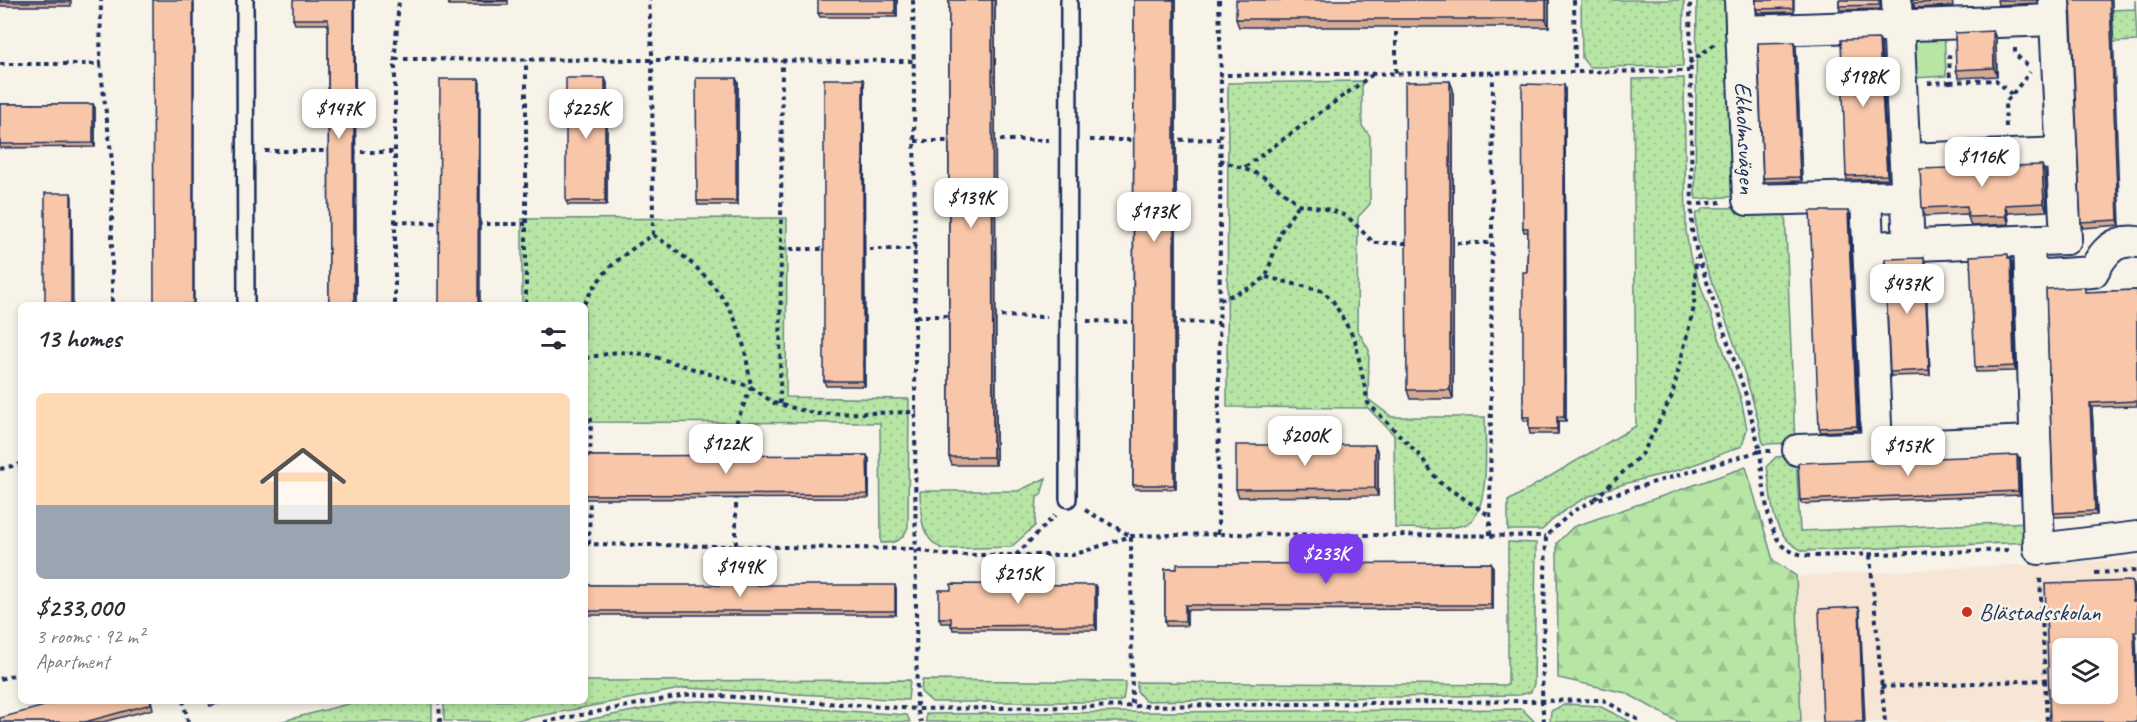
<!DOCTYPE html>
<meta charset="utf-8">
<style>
body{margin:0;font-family:Caveat,sans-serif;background:#f2f2f3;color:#2b2b33;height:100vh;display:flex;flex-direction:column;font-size:22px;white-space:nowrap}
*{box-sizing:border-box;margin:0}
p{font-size:20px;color:#7c7c81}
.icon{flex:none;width:33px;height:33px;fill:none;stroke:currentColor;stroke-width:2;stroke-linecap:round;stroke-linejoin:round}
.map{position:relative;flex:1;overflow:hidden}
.sheet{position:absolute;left:18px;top:302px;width:570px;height:402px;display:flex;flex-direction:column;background:#fff;border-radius:9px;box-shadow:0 3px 9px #0003}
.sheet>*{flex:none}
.tools{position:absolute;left:2052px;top:638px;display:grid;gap:12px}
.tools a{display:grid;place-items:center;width:66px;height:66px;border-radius:9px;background:#fff;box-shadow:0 3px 9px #0003;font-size:30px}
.price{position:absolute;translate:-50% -51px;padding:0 14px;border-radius:12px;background:#fff;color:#222;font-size:20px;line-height:39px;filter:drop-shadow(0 2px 3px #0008)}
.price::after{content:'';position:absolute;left:50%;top:36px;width:18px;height:14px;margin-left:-9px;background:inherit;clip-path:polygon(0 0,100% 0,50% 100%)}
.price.active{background:#7c3aed;color:#fff}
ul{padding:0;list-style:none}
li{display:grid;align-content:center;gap:12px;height:318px;padding:0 18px}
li+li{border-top:2px solid #e1e1e2}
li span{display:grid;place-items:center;height:186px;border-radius:9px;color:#555}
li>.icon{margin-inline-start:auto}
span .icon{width:108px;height:108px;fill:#fffc;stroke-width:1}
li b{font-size:26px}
h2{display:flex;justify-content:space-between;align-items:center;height:72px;padding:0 18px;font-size:26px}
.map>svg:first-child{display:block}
.built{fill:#f7e6d5;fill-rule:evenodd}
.grass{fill:url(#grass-dots);stroke:#688a81;stroke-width:1.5}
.forest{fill:url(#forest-firs);stroke:#688a81;stroke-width:1.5}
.pitch{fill:#b6e5a4;stroke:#688a81;stroke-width:1.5}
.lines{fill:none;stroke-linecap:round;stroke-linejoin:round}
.lane-casing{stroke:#1b2f5e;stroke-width:20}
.street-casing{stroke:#1b2f5e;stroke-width:34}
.path{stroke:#1b2f5e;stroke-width:4;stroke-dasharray:4.5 4.5;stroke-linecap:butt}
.lane{stroke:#f7f3e8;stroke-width:15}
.street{stroke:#f7f3e8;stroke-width:30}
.wall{fill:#d5aa90;stroke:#1b2f5e;stroke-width:1.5}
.shaded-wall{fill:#ae8b76;stroke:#1b2f5e;stroke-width:1.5}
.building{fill:#f8c6a8;stroke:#1b2f5e;stroke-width:1.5;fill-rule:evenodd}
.poi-dot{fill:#c8321e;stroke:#f7f3e8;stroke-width:2}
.labels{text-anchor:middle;stroke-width:5;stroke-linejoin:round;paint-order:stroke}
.street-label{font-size:24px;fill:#1b2f5e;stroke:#f7f3e8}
.poi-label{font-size:24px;fill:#1b2f5e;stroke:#f7f3e8;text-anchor:start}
</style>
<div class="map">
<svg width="2137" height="722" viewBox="0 0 2137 722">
<defs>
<pattern id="grass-dots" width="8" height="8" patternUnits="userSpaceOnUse" patternTransform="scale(1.5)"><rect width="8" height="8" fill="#b6e5a4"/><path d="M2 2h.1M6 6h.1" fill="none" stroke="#9cc590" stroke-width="1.8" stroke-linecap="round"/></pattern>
<pattern id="forest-firs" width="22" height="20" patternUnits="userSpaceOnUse" patternTransform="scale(1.5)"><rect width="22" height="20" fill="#b6e5a4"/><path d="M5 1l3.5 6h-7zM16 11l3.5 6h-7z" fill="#9cc590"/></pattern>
</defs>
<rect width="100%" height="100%" fill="#f7f3e8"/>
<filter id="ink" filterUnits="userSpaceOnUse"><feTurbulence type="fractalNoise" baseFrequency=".0167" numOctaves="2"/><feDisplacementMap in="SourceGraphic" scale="12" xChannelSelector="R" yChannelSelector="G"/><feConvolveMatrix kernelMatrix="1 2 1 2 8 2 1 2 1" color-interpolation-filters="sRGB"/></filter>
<g filter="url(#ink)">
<!-- built -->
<path class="built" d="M 2137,559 L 2137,722 L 1801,722 L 1796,576 ZM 2062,648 L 2108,648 L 2108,693 L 2062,693 Z"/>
<!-- grass -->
<path class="grass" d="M 1581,0 L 1684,0 L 1683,66 L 1589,67 L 1582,58 Z
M 1697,0 L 1733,0 L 1741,196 L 1696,199 L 1695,194 Z
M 2135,0 L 2137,41 L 2065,44 L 2063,12 L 2135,9 Z
M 1684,78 L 1686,231 L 1690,256 L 1741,399 L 1747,429 L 1742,446 C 1718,455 1693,467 1667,473 C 1617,486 1580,491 1542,530 L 1508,530 L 1508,501 L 1636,426 L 1633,79 Z
M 1362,81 L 1362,126 L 1370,136 L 1370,204 L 1358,217 L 1357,329 L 1369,350 L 1368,399 L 1392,417 L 1485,417 C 1485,442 1492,516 1464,525 C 1443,531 1416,528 1395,528 L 1394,435 L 1368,408 L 1227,407 L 1228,83 Z
M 1785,207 L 1795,443 L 1763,444 C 1754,394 1735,346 1718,298 C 1709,272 1693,242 1696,214 L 1705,208 Z
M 787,218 L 786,397 L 909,399 L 908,527 C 903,541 895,543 881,543 L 880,423 L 585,422 L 585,304 L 522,304 L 522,219 Z
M 1796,455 L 1800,531 L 2031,522 L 2033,542 L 1804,551 C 1769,537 1772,499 1767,466 L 1776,457 Z
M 1046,478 L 1041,495 L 1037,497 L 1035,526 L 1011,547 L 943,549 C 919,539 921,513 920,491 L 1018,491 Z
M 1508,542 L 1536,543 L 1534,684 L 1531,692 L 1520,695 L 1145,701 L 1137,691 L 1137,682 L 1508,685 Z
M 910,680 L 908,700 L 685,688 L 509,722 L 444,721 L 444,701 L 585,700 L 585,681 Z
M 922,680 L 1126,682 L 1123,700 L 1118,702 L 932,702 L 921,692 Z
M 359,701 L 432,701 L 432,722 L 279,722 Z
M 701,701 L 907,715 L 910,722 L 577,722 L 679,702 Z
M 1566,704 L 1599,706 L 1631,722 L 1550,722 L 1551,711 Z
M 1522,709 L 1535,722 L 926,722 L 926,714 Z"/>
<!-- forest -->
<path class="forest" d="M 1746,467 L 1773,560 L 1796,576 L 1801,722 L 1678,722 L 1626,693 L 1558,678 L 1557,543 L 1573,527 Z"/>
<!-- pitch -->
<path class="pitch" d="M 1944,29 L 1946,76 L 1914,78 L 1912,31 Z"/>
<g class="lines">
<defs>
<path id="lane" d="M 245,0 L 246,304
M 1068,499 L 1069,0"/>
<g id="street">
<path id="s1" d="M 1740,0 L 1748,200 L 1907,196"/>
<path d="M 1897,0 L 1909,246"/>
<path d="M 1741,31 L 2055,20"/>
<path d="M 1905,159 L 2062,153"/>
<path d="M 1866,198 L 1877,447"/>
<path d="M 2029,241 L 2039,549 L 2137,537"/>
<path d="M 1868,247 L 2066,239 L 2054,0"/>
<path d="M 2030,276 L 2093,272 C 2103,253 2113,239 2137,242"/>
<path d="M 1798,450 L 2035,441"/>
</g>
</defs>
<!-- lane casing -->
<use href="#lane" class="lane-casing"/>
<!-- street casing -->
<use href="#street" class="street-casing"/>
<!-- path -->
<path class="path" d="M 913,0 C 916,236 914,473 917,709 L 921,722
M 1219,0 L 1221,75 L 1689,71
M 1574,0 L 1575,72
M 1396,23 L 1396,74
M 2015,48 L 2015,54 L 2029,67
M 395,59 L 914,61
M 1689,63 L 1715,44
M 0,64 L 100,64 L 101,0
M 100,64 L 112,161 L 112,304
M 1950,82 L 1996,80 L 2011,94
M 1928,83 L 1950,82 L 1949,52
M 2006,127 L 2005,103 L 2030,72
M 991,140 L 1049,140
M 1090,140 L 1136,140
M 1171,140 L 1220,139
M 915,141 L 953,141
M 265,151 L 332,151
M 352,152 L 395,152
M 1220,160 L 1261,175 L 1299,204 L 1331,210 L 1348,217 L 1374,243 L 1410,243
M 1245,167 L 1372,75
M 1690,205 L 1721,202
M 395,222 L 442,223
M 477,224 L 526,224
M 653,235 C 689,257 727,291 740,333 C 746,350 748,370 751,387 L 774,403 L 817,414 L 917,412
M 1448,243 L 1492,243
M 781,249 L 829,249
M 860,249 L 916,249
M 1266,277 L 1323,291 L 1333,301 L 1355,340 L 1368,403 L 1421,457 L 1439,482 L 1490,516
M 1220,300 L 1252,287 L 1266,277 L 1280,233 L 1299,204
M 395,304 L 395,53 L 399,0
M 526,304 L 526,60
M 584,304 C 603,269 619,257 653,235 L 652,54 L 649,0
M 916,316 L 951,316
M 992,316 L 1047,317
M 1087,321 L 1137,322
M 1171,322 L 1219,323
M 585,358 L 617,352 L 646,354 L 751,387 L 736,424 L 736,461
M 780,404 L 782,60
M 585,410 L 591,419 L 590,460
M 1771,451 L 1760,451 C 1763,476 1765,531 1784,547 C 1792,553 1801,555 1811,556 L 2011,550
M 0,469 L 21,464
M 736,495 L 736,548
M 1595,499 L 1643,453 L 1672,396 L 1694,307 L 1696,258
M 1085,510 L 1131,536 L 1132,708
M 1218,534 L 1221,75
M 1490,535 L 1493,73
M 585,544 L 915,549 L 944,555 L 1073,555 L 1131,536 L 1218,534 L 1546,536
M 589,544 L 590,494
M 1016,555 L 1055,515
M 1870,555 L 1885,722
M 2095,573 L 2137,571
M 0,679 L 21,673
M 2045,680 L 2047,722
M 1881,687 L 2045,680 L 2040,576
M 183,700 L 188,722
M 439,700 L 440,722
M 544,722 L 691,694 L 917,709 L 1603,700 L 1642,722
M 1544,722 L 1542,701 L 1546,536 L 1573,511 L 1594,500 L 1760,451 L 1745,392 L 1697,253 L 1692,231 L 1690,0"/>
<!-- lane -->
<use href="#lane" class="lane"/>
<!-- street -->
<use href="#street" class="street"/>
</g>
<!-- wall -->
<path class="wall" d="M 0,0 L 71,0 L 71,6 L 0,6 Z
M 355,0 L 356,304 L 329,304 L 328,24 L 295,24 L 293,19 Z
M 448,0 L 508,0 L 508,5 L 449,5 Z
M 897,0 L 897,17 L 820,17 L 818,13 Z
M 949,0 L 995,0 L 996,465 L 952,465 L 949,457 Z
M 1134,0 L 1176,0 L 1176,489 L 1135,489 L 1133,485 Z
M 1549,0 L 1549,27 L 1239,27 L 1236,19 Z
M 1756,0 L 1794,0 L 1794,12 L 1758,13 L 1756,9 Z
M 1839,0 L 1881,0 L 1880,9 L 1840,10 L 1839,6 Z
M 1912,0 L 1952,0 L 1953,6 L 1915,8 Z
M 1997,0 L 2037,0 L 2037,3 L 1998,5 Z
M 2071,6 L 2120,225 L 2083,228 L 2081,222 Z
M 1993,31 L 1996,39 L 1997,76 L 1959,78 L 1956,70 Z
M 1881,43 L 1888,179 L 1847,180 L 1846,176 Z
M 1796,46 L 1802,181 L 1765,182 L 1763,178 Z
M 863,79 L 864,83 L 865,386 L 826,386 L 824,381 Z
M 738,82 L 738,205 L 698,205 L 697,201 Z
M 607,83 L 607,205 L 568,205 L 566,201 Z
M 1564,85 L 1565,89 L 1566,421 L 1558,421 L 1558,434 L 1530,434 L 1529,429 L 1529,421 L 1524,421 L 1523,417 L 1528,232 L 1524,232 L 1523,228 Z
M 1453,89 L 1453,399 L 1410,399 L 1407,390 Z
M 0,104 L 93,104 L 95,108 L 95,147 L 0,148 Z
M 2045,173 L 2047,211 L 2008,213 L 2009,224 L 1971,226 L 1967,214 L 1925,216 L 1922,208 Z
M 1848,211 L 1849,215 L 1859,430 L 1821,432 L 1819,428 Z
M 1924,258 L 1925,262 L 1930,375 L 1891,376 L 1890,372 Z
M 2010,258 L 2012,262 L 2016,371 L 1976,372 L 1975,368 Z
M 2137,290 L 2137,406 L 2092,407 L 2097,515 L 2055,517 L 2054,513 L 2086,292 Z
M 1378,453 L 1378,496 L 1239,497 L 1236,489 Z
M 585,456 L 869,459 L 869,498 L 585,499 Z
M 2019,459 L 2020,495 L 1802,504 L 1800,500 Z
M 1493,567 L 1493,609 L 1187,610 L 1187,626 L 1166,626 L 1165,621 L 1165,569 Z
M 585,585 L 896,589 L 896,615 L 585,615 Z
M 1097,589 L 1097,630 L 953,630 L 951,623 L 941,623 L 939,618 Z
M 151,700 L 153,709 L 103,722 L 0,722 Z
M 208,700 L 231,700 L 210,706 Z"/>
<!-- shaded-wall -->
<path class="shaded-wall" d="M 193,0 L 194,0 L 194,304 L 193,304 Z
M 354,0 L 355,0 L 356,304 L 354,304 Z
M 895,0 L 897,0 L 897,17 L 895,13 Z
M 992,0 L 995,0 L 996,465 L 993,457 Z
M 1174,0 L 1176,0 L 1176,489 L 1174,485 Z
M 1546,0 L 1549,0 L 1549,27 L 1546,19 Z
M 2110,0 L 2112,0 L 2120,225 L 2118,220 Z
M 1993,31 L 1996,39 L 1997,76 L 1994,68 Z
M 1879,39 L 1881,43 L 1888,179 L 1887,175 Z
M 1794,42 L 1796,46 L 1802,181 L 1800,177 Z
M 605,78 L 607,83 L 607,205 L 605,201 Z
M 736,78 L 738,82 L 738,205 L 736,201 Z
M 479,79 L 480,83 L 480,304 L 478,304 Z
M 863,79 L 864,83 L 865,386 L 863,381 Z
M 1450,81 L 1453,89 L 1453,399 L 1450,390 Z
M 1564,85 L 1565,89 L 1566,421 L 1564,417 Z
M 93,104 L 95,108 L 95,147 L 93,143 Z
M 2042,165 L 2045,173 L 2047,211 L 2044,203 Z
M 71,193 L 72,197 L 73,304 L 71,304 Z
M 2005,205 L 2008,213 L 2009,224 L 2006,216 Z
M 1848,211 L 1849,215 L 1859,430 L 1857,426 Z
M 1924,258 L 1925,262 L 1930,375 L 1929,370 Z
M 2011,258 L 2012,262 L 2016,371 L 2014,366 Z
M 2090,403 L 2092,407 L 2097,515 L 2095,511 Z
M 1557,417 L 1558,421 L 1558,434 L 1557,429 Z
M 1375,445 L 1378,453 L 1378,496 L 1375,488 Z
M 867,455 L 869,459 L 869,498 L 868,494 Z
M 2017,455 L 2019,459 L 2020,495 L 2018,491 Z
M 1491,563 L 1493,567 L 1493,609 L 1491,605 Z
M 2132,581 L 2134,585 L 2134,605 L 2133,601 Z
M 895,585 L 896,589 L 896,615 L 895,611 Z
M 1095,585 L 1097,589 L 1097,630 L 1095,625 Z
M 1185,605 L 1187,610 L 1187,626 L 1185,621 Z
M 1859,607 L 1860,611 L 1865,722 L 1863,722 Z
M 2134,632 L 2136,636 L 2137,665 L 2137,700 Z"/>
<!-- building -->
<path class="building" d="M 0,0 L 69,0 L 69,2 L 0,2 Z
M 153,0 L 193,0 L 193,304 L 154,304 Z
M 293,0 L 354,0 L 354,304 L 329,304 L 328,19 L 293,19 Z
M 448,0 L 507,0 L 507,1 L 448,1 Z
M 818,0 L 895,0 L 895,13 L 818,13 Z
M 949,0 L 992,0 L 993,457 L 949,457 Z
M 1134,0 L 1174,0 L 1174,485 L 1133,485 Z
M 1236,0 L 1546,0 L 1546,19 L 1236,19 Z
M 1756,0 L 1793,0 L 1793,8 L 1756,9 Z
M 1839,0 L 1879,0 L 1879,5 L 1839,6 Z
M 1912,0 L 1951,0 L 1951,2 L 1913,3 Z
M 2070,0 L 2110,0 L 2118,220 L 2081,222 L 2071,6 Z
M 1993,31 L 1994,68 L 1956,70 L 1955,33 Z
M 1879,39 L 1887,175 L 1846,176 L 1841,40 Z
M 1794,42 L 1800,177 L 1763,178 L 1758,43 Z
M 566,78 L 605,78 L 605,201 L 566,201 Z
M 696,78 L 736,78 L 736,201 L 697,201 Z
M 440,79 L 479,79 L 478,304 L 439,304 Z
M 824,79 L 863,79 L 863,381 L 824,381 Z
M 1450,81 L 1450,390 L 1407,390 L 1405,82 Z
M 1522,84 L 1564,85 L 1564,417 L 1557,417 L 1557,429 L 1529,429 L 1529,417 L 1523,417 L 1523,272 L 1527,272 L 1528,228 L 1523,228 Z
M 0,104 L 93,104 L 93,143 L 0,144 Z
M 2042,165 L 2044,203 L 2005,205 L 2006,216 L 1968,217 L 1967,206 L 1922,208 L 1920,169 Z
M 45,193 L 71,193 L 71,304 L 45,304 Z
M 1810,211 L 1848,211 L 1857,426 L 1819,428 Z
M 2008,254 L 2008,258 L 2011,258 L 2014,366 L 1975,368 L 1970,256 Z
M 1924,258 L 1929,370 L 1890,372 L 1885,259 Z
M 2085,287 L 2085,292 L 2137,290 L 2137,401 L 2090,403 L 2095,511 L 2054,513 L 2046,289 Z
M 1236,445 L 1375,445 L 1375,488 L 1236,489 Z
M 867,455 L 868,494 L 585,495 L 585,456 Z
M 2017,455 L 2018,491 L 1800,500 L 1798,463 Z
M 1491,563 L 1491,605 L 1185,605 L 1185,621 L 1165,621 L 1165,569 L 1177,569 L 1177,564 Z
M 2132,581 L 2133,601 L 2137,601 L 2137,632 L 2134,632 L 2137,722 L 2050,722 L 2045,584 ZM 2062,648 L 2108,648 L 2108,693 L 2062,693 Z
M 951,584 L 1095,585 L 1095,625 L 951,626 L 951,618 L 939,618 L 939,590 L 951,590 Z
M 585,585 L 895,585 L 895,611 L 585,611 Z
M 1859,607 L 1863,722 L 1823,722 L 1819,609 Z
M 66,700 L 150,700 L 151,704 L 85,722 L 0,722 L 0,718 Z"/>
</g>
<!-- markers -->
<circle class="poi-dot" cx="1967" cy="612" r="6"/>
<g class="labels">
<!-- street labels -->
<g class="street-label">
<text dy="8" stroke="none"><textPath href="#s1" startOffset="138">Ekholmsvägen</textPath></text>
</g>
<!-- poi labels -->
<g class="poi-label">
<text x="1979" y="620">Blästadsskolan</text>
</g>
</g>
</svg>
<div class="tools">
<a><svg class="icon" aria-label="layers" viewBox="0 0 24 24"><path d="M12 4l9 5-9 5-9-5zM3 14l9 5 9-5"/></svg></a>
</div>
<b class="price" style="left:1863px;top:108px">$198K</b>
<b class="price" style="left:339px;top:140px">$147K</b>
<b class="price" style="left:586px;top:140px">$225K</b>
<b class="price" style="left:1982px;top:188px">$116K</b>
<b class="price" style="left:971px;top:229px">$139K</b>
<b class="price" style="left:1154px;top:243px">$173K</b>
<b class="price" style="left:1907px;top:315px">$437K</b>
<b class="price" style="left:1305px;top:467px">$200K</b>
<b class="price" style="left:726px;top:475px">$122K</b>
<b class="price" style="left:1908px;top:477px">$157K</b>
<b class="price active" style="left:1326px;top:585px">$233K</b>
<b class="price" style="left:740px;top:598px">$149K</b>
<b class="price" style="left:1018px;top:605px">$215K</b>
<section class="sheet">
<h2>13 homes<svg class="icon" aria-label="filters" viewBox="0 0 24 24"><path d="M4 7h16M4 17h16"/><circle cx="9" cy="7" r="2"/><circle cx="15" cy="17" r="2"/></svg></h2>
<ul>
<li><span style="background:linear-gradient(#ffd9b3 60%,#9aa5b1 0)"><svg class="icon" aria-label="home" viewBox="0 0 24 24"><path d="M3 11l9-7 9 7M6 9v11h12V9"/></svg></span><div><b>$233,000</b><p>3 rooms · 92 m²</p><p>Apartment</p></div></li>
</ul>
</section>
</div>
